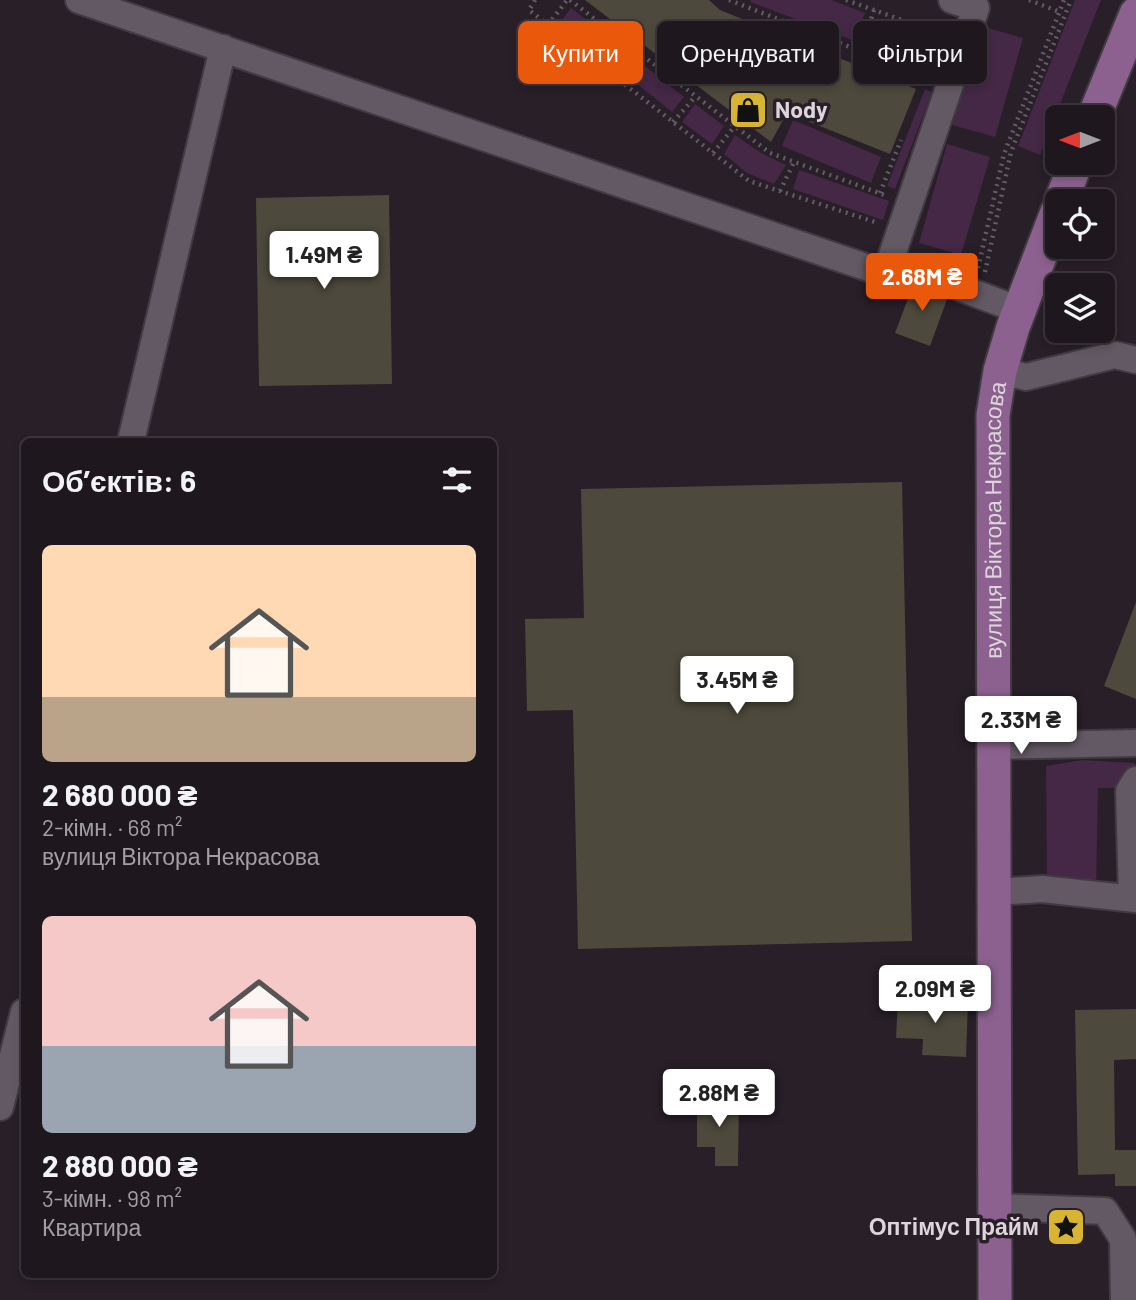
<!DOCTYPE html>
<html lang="uk">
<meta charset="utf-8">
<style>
body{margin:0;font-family:Barlow,sans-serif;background:#2b242b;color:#f1f3f6;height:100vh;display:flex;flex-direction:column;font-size:26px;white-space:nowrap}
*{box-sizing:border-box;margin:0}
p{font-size:23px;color:#a19fa4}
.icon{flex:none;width:38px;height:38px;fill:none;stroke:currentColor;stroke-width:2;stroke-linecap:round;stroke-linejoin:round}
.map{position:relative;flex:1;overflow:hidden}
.drawer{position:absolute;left:21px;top:438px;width:476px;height:840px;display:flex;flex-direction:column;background:#1e171e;border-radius:10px;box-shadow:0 4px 10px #0003,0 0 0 2px #3c363c}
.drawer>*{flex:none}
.guide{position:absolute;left:518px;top:21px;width:513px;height:63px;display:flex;gap:14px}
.needle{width:46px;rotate:270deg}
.buttons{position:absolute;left:1045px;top:105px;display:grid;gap:14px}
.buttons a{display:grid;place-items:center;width:70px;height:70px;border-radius:10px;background:#1e171e;box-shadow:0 4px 10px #0003,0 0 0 2px #3c363c;font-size:35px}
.price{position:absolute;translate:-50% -60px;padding:0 16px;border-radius:7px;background:#fff;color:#222;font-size:23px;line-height:46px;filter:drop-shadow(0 2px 4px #0008)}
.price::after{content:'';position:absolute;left:50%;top:42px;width:21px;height:16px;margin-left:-10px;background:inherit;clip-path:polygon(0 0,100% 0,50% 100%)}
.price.on{background:#ea580c;color:#fff}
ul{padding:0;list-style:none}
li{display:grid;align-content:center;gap:14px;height:371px;padding:0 21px}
li span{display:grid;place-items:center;height:217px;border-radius:10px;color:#555}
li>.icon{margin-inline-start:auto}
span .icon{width:126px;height:126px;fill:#fffc;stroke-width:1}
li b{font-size:30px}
h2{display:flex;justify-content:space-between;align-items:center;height:84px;padding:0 21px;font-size:30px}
.tag{padding:0 24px;border-radius:10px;background:#1e171e;box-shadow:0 4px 10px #0003,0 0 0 2px #3c363c;font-size:24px;line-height:63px}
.tag.on{background:#ea580c;color:#fff}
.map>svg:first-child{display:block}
.grass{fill:#442846}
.building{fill:#4d493c}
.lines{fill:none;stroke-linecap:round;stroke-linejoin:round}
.minor-casing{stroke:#423a42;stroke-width:30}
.major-casing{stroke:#423a42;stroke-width:37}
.path{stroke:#645c64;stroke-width:4.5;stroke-dasharray:2 5;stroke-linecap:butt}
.minor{stroke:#635964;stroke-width:26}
.major{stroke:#8c618f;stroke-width:33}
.labels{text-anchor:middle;stroke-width:7;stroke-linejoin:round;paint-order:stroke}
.poi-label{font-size:23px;font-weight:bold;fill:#dcd6dc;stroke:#281f28;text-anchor:start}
.street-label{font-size:23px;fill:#dcd6dc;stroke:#281f28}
</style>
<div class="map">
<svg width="1136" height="1300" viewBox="0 0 1136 1300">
<rect width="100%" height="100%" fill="#281f28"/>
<!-- grass -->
<path class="grass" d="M 751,0 L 831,0 L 865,13 L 855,41 L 750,2 Z
M 1075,0 L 1101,0 L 1040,155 L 1018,146 Z
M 571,8 L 621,46 L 609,63 L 558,25 Z
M 881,23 L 944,43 L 936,69 L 874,49 Z
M 981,26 L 1023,38 L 995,137 L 952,125 Z
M 632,56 L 684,97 L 672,112 L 621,71 Z
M 925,89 L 932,92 L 895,189 L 887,186 Z
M 695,104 L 724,126 L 712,144 L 682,122 Z
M 793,120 L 881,157 L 871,183 L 782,146 Z
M 735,135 L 761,153 L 786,165 L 774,184 L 747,173 L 724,154 Z
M 947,144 L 990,157 L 961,255 L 919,243 Z
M 799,170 L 889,201 L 883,220 L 793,189 Z
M 1082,760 L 1135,763 L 1136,771 L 1118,788 L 1098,788 L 1096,891 L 1047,884 L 1046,766 Z"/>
<!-- building -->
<path class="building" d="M 585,0 L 709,0 L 720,10 L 916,89 L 890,154 L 787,113 L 771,142 Z
M 389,195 L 392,384 L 259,386 L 256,198 Z
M 915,280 L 949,294 L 930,346 L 895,333 Z
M 902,482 L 912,941 L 578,949 L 573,710 L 527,711 L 525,619 L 584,618 L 581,489 Z
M 1136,602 L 1136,699 L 1104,686 Z
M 898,999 L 968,1001 L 966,1057 L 922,1055 L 923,1039 L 896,1038 Z
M 1136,1009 L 1136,1059 L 1114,1060 L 1115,1150 L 1136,1150 L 1136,1186 L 1115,1186 L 1115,1174 L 1078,1175 L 1075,1010 Z
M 697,1099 L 739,1099 L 738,1166 L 715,1166 L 715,1147 L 697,1147 Z"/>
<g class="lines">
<defs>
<path id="minor" d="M 79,0 L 907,281
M 890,261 L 1019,310
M 890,261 L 976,8 L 952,0
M 1000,371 L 1026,377 L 1115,355 L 1136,360
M 131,441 L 223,48
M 994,746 L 1136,743
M 995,892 L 1042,889 L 1136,899
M 1132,898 L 1129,791 L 1136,780
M 0,1107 L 24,1012
M 996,1207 L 1105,1211 L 1123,1239 L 1124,1300"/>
<g id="major">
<path d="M 1094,117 L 1136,14"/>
<path d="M 1061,201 L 1076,163"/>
<path id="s1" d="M 995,1300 L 993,415 L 1000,371 L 1013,327 L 1057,212"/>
</g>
</defs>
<!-- minor casing -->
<use href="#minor" class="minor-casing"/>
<!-- major casing -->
<use href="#major" class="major-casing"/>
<!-- path -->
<path class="path" d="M 535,0 L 529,10 L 749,181 L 878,223
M 570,0 L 770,153 L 887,196
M 729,0 L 927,77
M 846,0 L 941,34
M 1029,0 L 1060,12
M 548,25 L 567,0
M 861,52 L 874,10
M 608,71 L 629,46
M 673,122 L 695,97
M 713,153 L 734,127
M 780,191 L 794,162
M 880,193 L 901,140
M 978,268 L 1004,154 L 1064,0
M 985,272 L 1011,152 L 1071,0"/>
<!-- minor -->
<use href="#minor" class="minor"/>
<!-- major -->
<use href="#major" class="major"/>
</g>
<!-- icons -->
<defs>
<symbol id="shop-square" viewBox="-11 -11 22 22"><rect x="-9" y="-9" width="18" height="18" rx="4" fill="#d7b434" stroke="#281f28"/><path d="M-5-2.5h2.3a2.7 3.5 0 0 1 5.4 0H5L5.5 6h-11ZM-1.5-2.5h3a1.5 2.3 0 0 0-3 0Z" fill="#111"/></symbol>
<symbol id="sight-square" viewBox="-11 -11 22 22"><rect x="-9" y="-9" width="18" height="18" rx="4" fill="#d7b434" stroke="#281f28"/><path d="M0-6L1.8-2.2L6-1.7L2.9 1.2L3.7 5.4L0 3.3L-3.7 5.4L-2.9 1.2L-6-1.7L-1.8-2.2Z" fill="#111"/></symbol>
</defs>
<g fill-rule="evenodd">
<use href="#shop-square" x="726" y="88" width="44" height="44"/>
<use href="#sight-square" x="1044" y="1205" width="44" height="44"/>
</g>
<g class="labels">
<!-- poi labels -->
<g class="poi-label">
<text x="775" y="118">Nody</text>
<text x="1039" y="1235" text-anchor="end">Оптімус Прайм</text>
</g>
<!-- street labels -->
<g class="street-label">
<text dy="8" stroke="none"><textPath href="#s1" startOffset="780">вулиця Віктора Некрасова</textPath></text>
</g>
</g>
</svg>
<div class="buttons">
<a><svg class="needle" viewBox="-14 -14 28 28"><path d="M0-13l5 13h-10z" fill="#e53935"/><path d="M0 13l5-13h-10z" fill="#a19fa4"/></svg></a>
<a><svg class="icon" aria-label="locate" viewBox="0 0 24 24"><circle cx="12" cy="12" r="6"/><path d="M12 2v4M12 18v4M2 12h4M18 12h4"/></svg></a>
<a><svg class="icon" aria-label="layers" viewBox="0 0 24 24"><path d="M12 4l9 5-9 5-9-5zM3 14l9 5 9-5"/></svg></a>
</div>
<b class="price" style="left:324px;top:291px">1.49M ₴</b>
<b class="price on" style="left:922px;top:313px">2.68M ₴</b>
<b class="price" style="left:737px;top:716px">3.45M ₴</b>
<b class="price" style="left:1021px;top:756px">2.33M ₴</b>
<b class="price" style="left:935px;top:1025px">2.09M ₴</b>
<b class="price" style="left:719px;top:1129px">2.88M ₴</b>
<div class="guide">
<a class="tag on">Купити</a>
<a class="tag">Орендувати</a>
<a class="tag">Фільтри</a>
</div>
<section class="drawer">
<h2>Об’єктів: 6<svg class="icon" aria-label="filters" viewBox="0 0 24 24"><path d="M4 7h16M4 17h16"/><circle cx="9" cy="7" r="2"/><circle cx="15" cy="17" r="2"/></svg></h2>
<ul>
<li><span style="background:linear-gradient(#ffd9b3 70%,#b9a48a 0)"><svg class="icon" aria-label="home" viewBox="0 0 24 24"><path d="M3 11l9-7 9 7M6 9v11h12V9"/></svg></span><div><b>2 680 000 ₴</b><p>2-кімн. · 68 m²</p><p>вулиця Віктора Некрасова</p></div></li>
<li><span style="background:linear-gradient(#f6c9c9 60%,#9aa5b1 0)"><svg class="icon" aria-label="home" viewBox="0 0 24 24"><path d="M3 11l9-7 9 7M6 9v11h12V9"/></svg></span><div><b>2 880 000 ₴</b><p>3-кімн. · 98 m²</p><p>Квартира</p></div></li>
</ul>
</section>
</div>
